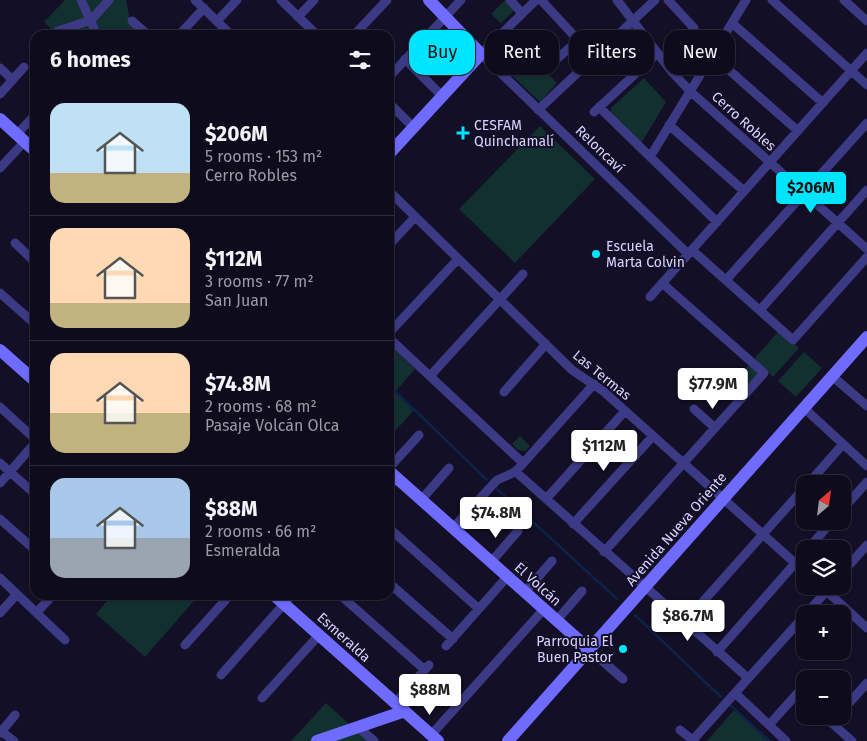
<!DOCTYPE html>
<meta charset="utf-8">
<style>
body{margin:0;font-family:"Fira Sans",sans-serif;background:#1c1929;color:#f1f3f6;height:100vh;display:flex;flex-direction:column;font-size:19px;white-space:nowrap}
*{box-sizing:border-box;margin:0}
p{font-size:16px;color:#9b9ba3}
.icon{flex:none;width:28px;height:28px;fill:none;stroke:currentColor;stroke-width:2;stroke-linecap:round;stroke-linejoin:round}
.map{position:relative;flex:1;overflow:hidden}
.drawer{position:absolute;left:30px;top:30px;width:364px;height:570px;display:flex;flex-direction:column;background:#0e0b1c;border-radius:15px;box-shadow:0 1px 4px #0004,0 0 0 1px #2e2b3b}
.drawer>*{flex:none}
.hud{position:absolute;left:409px;top:30px;width:382px;height:45px;display:flex;gap:10px}
.needle{width:32px;rotate:28deg}
.fabs{position:absolute;left:796px;top:475px;display:grid;gap:10px}
.fabs a{display:grid;place-items:center;width:55px;height:55px;border-radius:10px;background:#0e0b1c;box-shadow:0 1px 4px #0004,0 0 0 1px #2e2b3b;font-size:25px}
.price{position:absolute;translate:-50% -42px;padding:0 11px;border-radius:5px;background:#fff;color:#222;font-size:16px;line-height:32px;filter:drop-shadow(0 1px 2px #0008)}
.price::after{content:'';position:absolute;left:50%;top:30px;width:15px;height:11px;margin-left:-8px;background:inherit;clip-path:polygon(0 0,100% 0,50% 100%)}
.price.current{background:#00e5ff;color:#111}
ul{padding:0;list-style:none}
li{display:flex;align-items:center;gap:15px;height:125px;padding:0 20px}
li+li{border-top:1px solid #2e2b3b}
li span{display:grid;place-items:center;flex:none;width:140px;height:100px;border-radius:15px;color:#555}
li>.icon{margin-inline-start:auto}
span .icon{width:60px;height:60px;fill:#fffc;stroke-width:1}
li b{font-size:21px}
h2{display:flex;justify-content:space-between;align-items:center;height:60px;padding:0 20px;font-size:21px}
.chip{padding:0 18px;border-radius:15px;background:#0e0b1c;box-shadow:0 1px 4px #0004,0 0 0 1px #2e2b3b;font-size:18px;line-height:45px}
.chip.current{background:#00e5ff;color:#111}
.map>svg:first-child{display:block}
.green{fill:#12302f}
.lines{fill:none;stroke-linecap:round;stroke-linejoin:round}
.stream{stroke:#0c2248;stroke-width:2.5}
.street{stroke:#3d3a85;stroke-width:9}
.secondary{stroke:#6f6bff;stroke-width:12}
.poi-dot{fill:#00e5ff;stroke:#130f26;stroke-width:2}
.labels{text-anchor:middle;stroke-width:4;stroke-linejoin:round;paint-order:stroke}
.street-label{font-size:14px;fill:#d9d4ff;stroke:#130f26}
.poi-label{font-size:14px;fill:#d9d4ff;stroke:#130f26;text-anchor:start}
</style>
<div class="map">
<svg width="867" height="741" viewBox="0 0 867 741">
<rect width="100%" height="100%" fill="#130f26"/>
<!-- green -->
<path class="green" d="M 65,0 L 126,0 L 130,21 L 144,35 L 58,35 L 44,22 Z
M 505,0 L 516,9 L 501,23 L 491,14 Z
M 509,33 L 557,83 L 540,102 L 488,53 Z
M 644,78 L 666,102 L 640,145 L 611,112 L 611,108 Z
M 540,126 L 595,179 L 515,263 L 459,209 Z
M 779,331 L 799,348 L 773,377 L 764,369 L 745,390 L 735,380 Z
M 393,348 L 415,369 L 395,392 L 414,410 L 389,438 L 389,353 Z
M 804,352 L 822,368 L 796,397 L 778,381 Z
M 520,436 L 530,446 L 525,451 L 518,450 L 512,444 Z
M 112,595 L 199,595 L 145,657 L 96,614 Z
M 326,703 L 368,741 L 291,741 Z
M 734,710 L 768,741 L 707,741 Z"/>
<g class="lines">
<!-- stream -->
<path class="stream" d="M 389,385 L 487,480
M 497,489 L 617,599
M 635,615 L 721,697
M 731,706 L 770,741"/>
<!-- street -->
<path class="street" d="M 81,0 L 97,35
M 195,0 L 231,35
M 281,0 L 317,35
M 510,0 L 522,13
M 536,0 L 481,54 L 688,254
M 541,0 L 578,40 L 547,68
M 617,0 L 672,72 L 690,91 L 867,249
M 668,0 L 694,28
M 772,0 L 867,85
M 844,0 L 867,21
M 298,17 L 314,0
M 132,21 L 148,35
M 217,21 L 237,0
M 732,23 L 823,103
M 58,31 L 91,20 L 109,0
M 179,35 L 204,8
M 354,35 L 387,0
M 712,55 L 798,131
M 405,59 L 442,96
M 0,68 L 13,80
M 389,77 L 461,0
M 0,94 L 24,67
M 389,103 L 413,127
M 599,107 L 717,222
M 538,110 L 655,0
M 594,112 L 658,53
M 669,125 L 744,191
M 17,134 L 35,115
M 650,157 L 746,0
M 0,168 L 25,141
M 389,191 L 572,370 L 603,391 L 805,572
M 15,243 L 35,262
M 389,245 L 415,217
M 692,250 L 793,340 L 867,257
M 726,280 L 867,123
M 0,293 L 35,324
M 650,297 L 867,53
M 760,310 L 867,190
M 389,333 L 458,259
M 389,338 L 523,463
M 430,376 L 523,274
M 832,376 L 867,406
M 504,392 L 546,344
M 0,407 L 35,439
M 804,408 L 867,466
M 694,409 L 715,428
M 0,463 L 35,494
M 389,468 L 419,435
M 516,472 L 748,678
M 0,483 L 35,443
M 808,484 L 843,444
M 389,486 L 396,478
M 546,499 L 625,411
M 421,500 L 449,468
M 842,510 L 867,482
M 0,519 L 35,550
M 573,524 L 653,436
M 389,528 L 479,609
M 453,528 L 497,480 L 513,473 L 518,469 L 594,384
M 808,549 L 832,521
M 604,552 L 764,373 L 662,283
M 491,562 L 518,531
M 842,573 L 867,545
M 0,578 L 65,640
M 389,583 L 453,639
M 821,586 L 867,628
M 525,592 L 552,561
M 340,595 L 425,670
M 37,612 L 53,595
M 0,613 L 17,594
M 806,614 L 831,586
M 557,620 L 582,591
M 684,623 L 805,487
M 185,645 L 230,595
M 446,646 L 507,577
M 590,650 L 623,679
M 717,652 L 805,552
M 221,675 L 292,595
M 735,693 L 786,741
M 262,698 L 319,635
M 395,703 L 429,665
M 842,711 L 867,683
M 824,716 L 852,741
M 769,725 L 803,687
M 358,727 L 374,741
M 680,730 L 694,741
M 1,731 L 14,741
M 0,733 L 15,715
M 431,735 L 544,609
M 692,741 L 805,615"/>
<!-- secondary -->
<path class="secondary" d="M 0,119 L 35,151
M 389,154 L 481,54 L 429,0
M 0,350 L 35,381
M 389,471 L 590,650
M 274,595 L 438,741
M 317,741 L 405,711
M 508,741 L 867,337"/>
</g>
<!-- markers -->
<g class="poi-dot">
<path d="M460.5 125.5h5v5h5v5h-5v5h-5v-5h-5v-5h5z"/>
<circle cx="596" cy="254" r="5"/>
<circle cx="623" cy="649" r="5"/>
</g>
<g class="labels">
<!-- street labels -->
<g class="street-label">
<text transform="translate(744 121) rotate(42)" y="5">Cerro Robles</text>
<text transform="translate(600 149) rotate(44)" y="5">Reloncaví</text>
<text transform="translate(602 375) rotate(39)" y="5">Las Termas</text>
<text transform="translate(676 529) rotate(-49)" y="5">Avenida Nueva Oriente</text>
<text transform="translate(538 584) rotate(42)" y="5">El Volcán</text>
<text transform="translate(344 637) rotate(42)" y="5">Esmeralda</text>
</g>
<!-- poi labels -->
<g class="poi-label">
<text x="474" y="130">CESFAM<tspan x="474" dy="16">Quinchamalí</tspan></text>
<text x="606" y="251">Escuela<tspan x="606" dy="16">Marta Colvin</tspan></text>
<text x="613" y="646" text-anchor="end">Parroquia El<tspan x="613" dy="16">Buen Pastor</tspan></text>
</g>
</g>
</svg>
<div class="fabs">
<a><svg class="needle" viewBox="-14 -14 28 28"><path d="M0-13l5 13h-10z" fill="#e53935"/><path d="M0 13l5-13h-10z" fill="#9b9ba3"/></svg></a>
<a><svg class="icon" aria-label="layers" viewBox="0 0 24 24"><path d="M12 4l9 5-9 5-9-5zM3 14l9 5 9-5"/></svg></a>
<a>+</a>
<a>−</a>
</div>
<b class="price current" style="left:811px;top:214px">$206M</b>
<b class="price" style="left:713px;top:410px">$77.9M</b>
<b class="price" style="left:604px;top:472px">$112M</b>
<b class="price" style="left:496px;top:539px">$74.8M</b>
<b class="price" style="left:688px;top:642px">$86.7M</b>
<b class="price" style="left:430px;top:716px">$88M</b>
<div class="hud">
<a class="chip current">Buy</a>
<a class="chip">Rent</a>
<a class="chip">Filters</a>
<a class="chip">New</a>
</div>
<section class="drawer">
<h2>6 homes<svg class="icon" aria-label="filters" viewBox="0 0 24 24"><path d="M4 7h16M4 17h16"/><circle cx="9" cy="7" r="2"/><circle cx="15" cy="17" r="2"/></svg></h2>
<ul>
<li><span style="background:linear-gradient(#bfe0f5 70%,#c2b280 0)"><svg class="icon" aria-label="home" viewBox="0 0 24 24"><path d="M3 11l9-7 9 7M6 9v11h12V9"/></svg></span><div><b>$206M</b><p>5 rooms · 153 m²</p><p>Cerro Robles</p></div></li>
<li><span style="background:linear-gradient(#ffd9b3 75%,#c2b280 0)"><svg class="icon" aria-label="home" viewBox="0 0 24 24"><path d="M3 11l9-7 9 7M6 9v11h12V9"/></svg></span><div><b>$112M</b><p>3 rooms · 77 m²</p><p>San Juan</p></div></li>
<li><span style="background:linear-gradient(#ffd9b3 60%,#c2b280 0)"><svg class="icon" aria-label="home" viewBox="0 0 24 24"><path d="M3 11l9-7 9 7M6 9v11h12V9"/></svg></span><div><b>$74.8M</b><p>2 rooms · 68 m²</p><p>Pasaje Volcán Olca</p></div></li>
<li><span style="background:linear-gradient(#a9c7e8 60%,#9aa5b1 0)"><svg class="icon" aria-label="home" viewBox="0 0 24 24"><path d="M3 11l9-7 9 7M6 9v11h12V9"/></svg></span><div><b>$88M</b><p>2 rooms · 66 m²</p><p>Esmeralda</p></div></li>
</ul>
</section>
</div>
